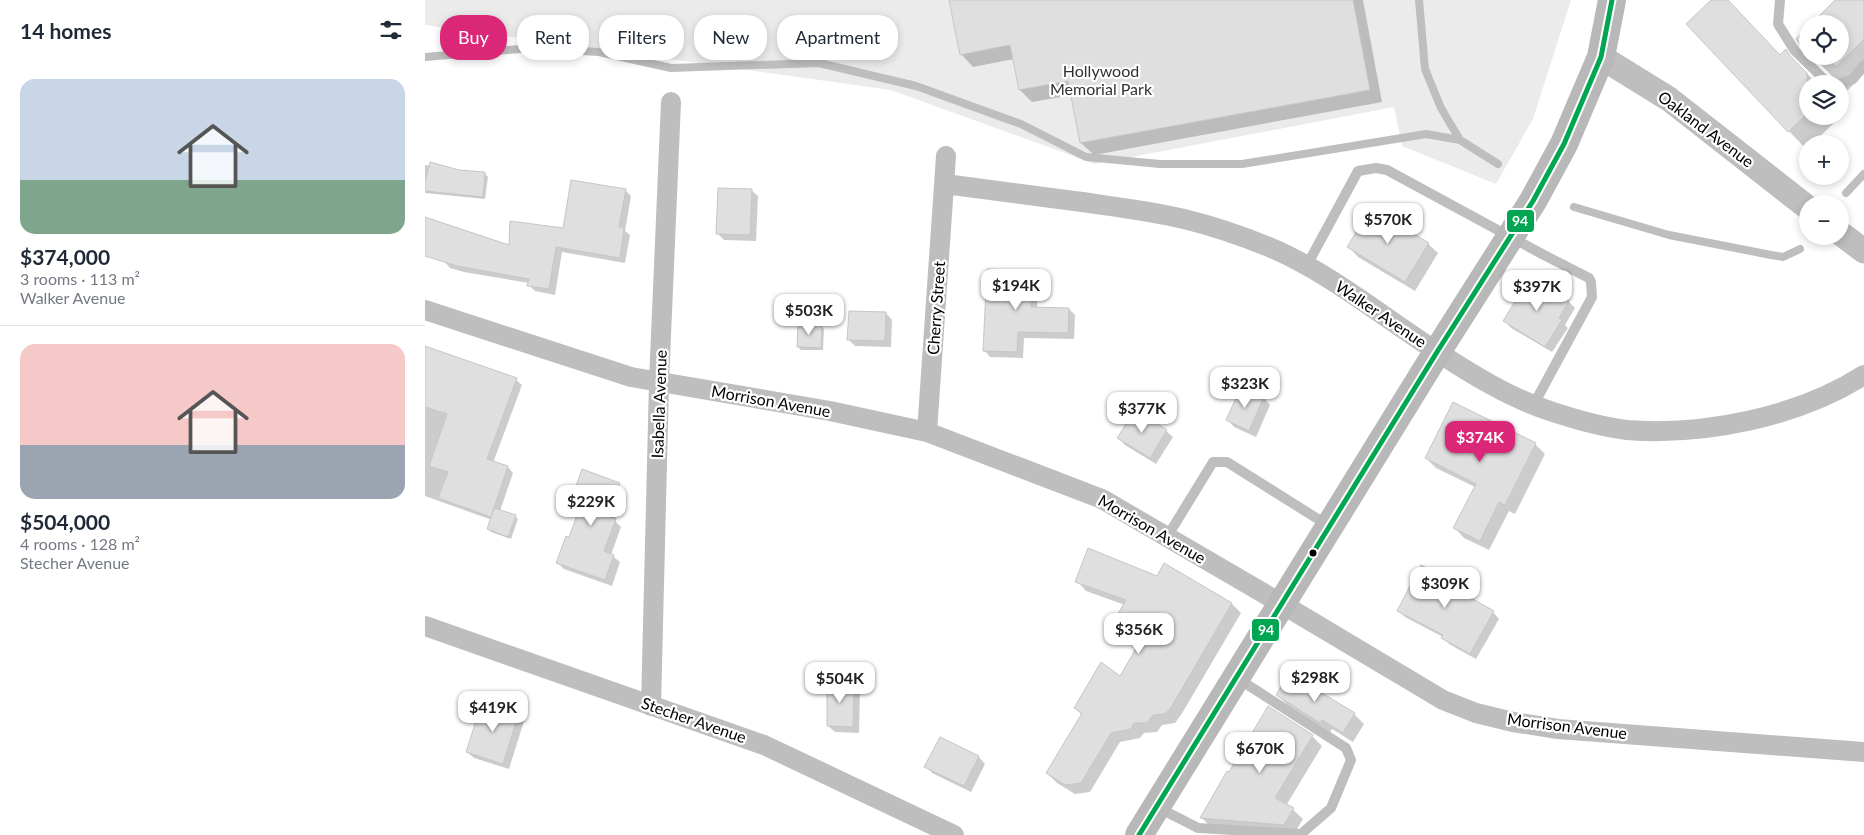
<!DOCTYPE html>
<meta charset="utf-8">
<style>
body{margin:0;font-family:Lato,sans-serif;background:#f6f6f7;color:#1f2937;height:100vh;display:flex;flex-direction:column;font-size:19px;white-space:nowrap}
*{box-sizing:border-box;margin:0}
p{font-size:16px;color:#747a83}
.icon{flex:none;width:28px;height:28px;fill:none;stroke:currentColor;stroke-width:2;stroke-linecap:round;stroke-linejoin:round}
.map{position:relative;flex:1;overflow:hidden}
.sheet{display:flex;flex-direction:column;background:#fff;width:425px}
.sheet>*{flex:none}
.top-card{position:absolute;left:15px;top:15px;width:475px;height:45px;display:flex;gap:10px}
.buttons{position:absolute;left:1374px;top:15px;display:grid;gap:10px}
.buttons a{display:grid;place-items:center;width:50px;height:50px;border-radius:50%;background:#fff;box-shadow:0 2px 8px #0003;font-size:25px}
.price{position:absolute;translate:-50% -42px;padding:0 11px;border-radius:10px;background:#fff;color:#222;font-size:16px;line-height:32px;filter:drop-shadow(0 1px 2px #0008)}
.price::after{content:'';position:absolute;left:50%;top:30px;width:15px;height:11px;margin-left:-8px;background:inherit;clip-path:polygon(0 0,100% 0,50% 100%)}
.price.selected{background:#db2777;color:#fff}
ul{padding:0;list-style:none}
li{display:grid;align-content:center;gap:10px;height:265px;padding:0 20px}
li+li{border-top:1px solid #e0e1e3}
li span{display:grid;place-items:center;height:155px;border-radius:15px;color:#555}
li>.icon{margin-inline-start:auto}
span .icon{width:90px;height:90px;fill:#fffc;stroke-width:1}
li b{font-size:21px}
h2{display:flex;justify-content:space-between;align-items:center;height:60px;padding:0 20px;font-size:21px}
.chip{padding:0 18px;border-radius:20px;background:#fff;box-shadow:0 2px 8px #0003;font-size:18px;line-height:45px}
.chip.selected{background:#db2777;color:#fff}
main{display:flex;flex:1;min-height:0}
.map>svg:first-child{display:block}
.green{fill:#ebebeb}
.shadow{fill:#0003}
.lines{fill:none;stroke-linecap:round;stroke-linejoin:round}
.stream{stroke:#bebebe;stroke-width:8}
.building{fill:#dfdfdf;stroke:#c6c6c6}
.service{stroke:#bebebe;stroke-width:10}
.minor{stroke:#bebebe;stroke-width:20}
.tertiary{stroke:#bebebe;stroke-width:25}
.secondary{stroke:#b8b8b8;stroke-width:28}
.bus-1-casing{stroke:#fff;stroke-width:9}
.bus-1{stroke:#00a651;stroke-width:5}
.bus-dot{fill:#000;stroke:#fff;stroke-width:2}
.labels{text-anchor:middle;stroke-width:4.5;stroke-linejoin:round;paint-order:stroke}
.park-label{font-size:16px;fill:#323232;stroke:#fff}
.street-label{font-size:16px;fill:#000;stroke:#fff}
.line-badge{stroke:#fff;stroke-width:2}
.badge-label{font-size:14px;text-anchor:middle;font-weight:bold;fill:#fff}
</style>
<main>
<section class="sheet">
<h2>14 homes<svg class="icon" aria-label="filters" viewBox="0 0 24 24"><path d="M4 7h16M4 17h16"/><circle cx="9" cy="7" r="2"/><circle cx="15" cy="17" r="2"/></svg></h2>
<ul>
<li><span style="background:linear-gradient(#c9d6e8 65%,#7fa58c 0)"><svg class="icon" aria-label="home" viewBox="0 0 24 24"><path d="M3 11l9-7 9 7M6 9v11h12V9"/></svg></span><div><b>$374,000</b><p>3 rooms · 113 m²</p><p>Walker Avenue</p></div></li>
<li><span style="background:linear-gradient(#f6c9c9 65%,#9aa5b1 0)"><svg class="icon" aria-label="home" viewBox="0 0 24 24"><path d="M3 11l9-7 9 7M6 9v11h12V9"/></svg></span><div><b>$504,000</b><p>4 rooms · 128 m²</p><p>Stecher Avenue</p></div></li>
</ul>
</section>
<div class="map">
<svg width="1439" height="835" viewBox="0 0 1439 835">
<rect width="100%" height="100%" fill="#fff"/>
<!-- green -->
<path class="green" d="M 0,0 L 1146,0 L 1108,119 L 1071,184 L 977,146 L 969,107 L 670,164 L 466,90 L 0,25 Z"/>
<!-- shadow -->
<path class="shadow" d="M 526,0 L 938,0 L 957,102 L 669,155 L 656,143 L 647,95 L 607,102 L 595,90 L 589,59 L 548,67 L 536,54 Z
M 1288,0 L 1301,0 L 1355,56 L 1361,51 L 1392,84 L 1382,84 L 1382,116 L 1412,116 L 1414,118 L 1387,144 L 1382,144 L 1381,149 L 1262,24 Z
M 1412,0 L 1439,0 L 1439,74 L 1422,91 L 1387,56 L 1415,56 L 1415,24 Z
M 0,165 L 60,174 L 63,177 L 60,199 L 0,193 Z
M 200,190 L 206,196 L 200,231 L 205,235 L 200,263 L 137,252 L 130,295 L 110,291 L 104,285 L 104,283 L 39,272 L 25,268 L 19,261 L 0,255 L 0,218 L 85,247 L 139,230 Z
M 326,190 L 333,196 L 331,241 L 299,240 L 292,233 Z
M 1003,244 L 1013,253 L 990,291 L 933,257 L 924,247 Z
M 606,272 L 613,279 L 612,308 L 644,309 L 650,315 L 649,339 L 599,338 L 598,358 L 565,357 L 559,350 Z
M 1105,279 L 1144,302 L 1150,308 L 1140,325 L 1143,328 L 1127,352 L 1086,328 L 1080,321 Z
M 461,313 L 467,320 L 466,347 L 430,346 L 424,340 Z
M 396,326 L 399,329 L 398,350 L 376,350 L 373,347 Z
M 0,348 L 91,380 L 97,385 L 68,463 L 83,467 L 88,473 L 75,511 L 90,516 L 93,519 L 86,539 L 66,532 L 63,529 L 67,520 L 0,496 Z
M 817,388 L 839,398 L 845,405 L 831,437 L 809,427 L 803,420 Z
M 741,431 L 748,437 L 731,464 L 700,445 L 694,438 Z
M 1110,444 L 1120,454 L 1090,514 L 1084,511 L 1064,550 L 1039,538 L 1030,528 L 1050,487 L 1011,468 L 1001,458 Z
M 194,485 L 200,491 L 189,520 L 196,527 L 186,555 L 195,562 L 187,586 L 139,569 L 133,563 L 145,538 L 158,502 L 149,495 Z
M 740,565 L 807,604 L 816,613 L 756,715 L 750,723 L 737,725 L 732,732 L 719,733 L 715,738 L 695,742 L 665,792 L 650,794 L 632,783 L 622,773 L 657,715 L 650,708 L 695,677 L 716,643 L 698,633 L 689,623 L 700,605 L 661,591 L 652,581 L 732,577 Z
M 1032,585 L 1038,592 L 1037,595 L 1068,612 L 1074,619 L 1051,659 L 1024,644 L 1018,637 L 980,617 L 974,611 Z
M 428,683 L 435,690 L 434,733 L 410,732 L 403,726 Z
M 852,695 L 929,714 L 939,724 L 928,742 L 907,729 L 905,732 L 862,704 Z
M 93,715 L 99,721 L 84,769 L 49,758 L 42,752 Z
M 887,736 L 897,746 L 862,804 L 878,819 L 869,834 L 786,827 L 777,818 L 804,773 Z
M 515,738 L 554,757 L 560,764 L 546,792 L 507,773 L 501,766 Z"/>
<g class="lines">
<!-- stream -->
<path class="stream" d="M 994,0 L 1000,69 L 1016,108 L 1035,140 L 1073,164
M 0,57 L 107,48 L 174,52 L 246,68 L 394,63 L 491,86 L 596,124 L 661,157 L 735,164 L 817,164 L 1001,134 L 1035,140
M 1421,193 L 1439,174
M 1149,207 L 1244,235 L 1346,255 L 1358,257 L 1375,249"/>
</g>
<!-- building -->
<path class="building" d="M 524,0 L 928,0 L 945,90 L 655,143 L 643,81 L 594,90 L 585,45 L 535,55 Z
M 1286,0 L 1303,0 L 1355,55 L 1361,49 L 1365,56 L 1382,73 L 1382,114 L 1363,132 L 1261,24 Z
M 1410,0 L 1439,0 L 1439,39 L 1411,67 L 1401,56 L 1415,56 L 1415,24 L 1386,24 Z
M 1382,27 L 1382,54 L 1371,39 Z
M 5,162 L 34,170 L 60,172 L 58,197 L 0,191 L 0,182 Z
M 146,180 L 201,189 L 194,227 L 199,228 L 195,258 L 131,247 L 124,289 L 102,286 L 104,279 L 32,266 L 0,256 L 0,217 L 84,245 L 85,221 L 138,228 Z
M 293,188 L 327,189 L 325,235 L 291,234 Z
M 946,208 L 1004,243 L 980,282 L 922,247 Z
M 562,269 L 607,271 L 606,307 L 644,308 L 643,333 L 593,332 L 592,352 L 558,351 Z
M 1105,277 L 1144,301 L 1134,318 L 1137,320 L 1120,347 L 1078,321 Z
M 424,311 L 461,312 L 460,341 L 422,340 Z
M 373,324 L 397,325 L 396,348 L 372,347 Z
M 0,346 L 92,378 L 62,459 L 83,466 L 66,517 L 13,498 L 23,472 L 4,466 L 22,414 L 0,407 Z
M 816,387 L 839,397 L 824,431 L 801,420 Z
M 1028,402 L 1111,443 L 1080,505 L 1074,502 L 1055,541 L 1028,528 L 1051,484 L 1000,458 Z
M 710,410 L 742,430 L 725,458 L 692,438 Z
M 157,469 L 195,483 L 182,516 L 191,519 L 179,551 L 189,555 L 180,580 L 131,563 L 141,536 L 144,537 L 158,499 L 148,495 Z
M 69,508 L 91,515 L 83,537 L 62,529 Z
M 663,548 L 732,576 L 739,563 L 807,603 L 747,706 L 740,714 L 728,715 L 722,723 L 709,723 L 706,729 L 686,733 L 656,783 L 640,785 L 621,773 L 657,713 L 649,708 L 676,662 L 695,676 L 716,640 L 687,624 L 701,600 L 650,582 Z
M 996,565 L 1033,584 L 1030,589 L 1069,611 L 1045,654 L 1016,638 L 1018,635 L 972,611 Z
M 864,673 L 930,713 L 918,733 L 897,720 L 895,723 L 851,695 Z
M 402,682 L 429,682 L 428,727 L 402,726 Z
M 57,702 L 94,713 L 78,764 L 41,752 Z
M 843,706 L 888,735 L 850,798 L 869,808 L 859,825 L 775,818 L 802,771 L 804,772 Z
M 515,737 L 554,756 L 539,786 L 499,767 Z"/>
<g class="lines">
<!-- service -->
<path class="service" d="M 1355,0 L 1353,24 L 1370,51 L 1403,83 L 1408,84
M 1415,84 L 1428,79 L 1439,65
M 881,267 L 933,171 L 951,168 L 962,170 L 1117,254 L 1164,278 L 1166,282 L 1167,297 L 1109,404
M 742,537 L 788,462 L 802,462 L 904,526
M 732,807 L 773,828 L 876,834 L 906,808 L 926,760 L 921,748 L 812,678"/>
<!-- minor -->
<path class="minor" d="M 520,184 C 565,190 611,196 657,202 C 691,207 726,211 759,219 C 788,226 817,236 844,247 C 902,271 958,317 1011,351 C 1046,374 1085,398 1125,411 C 1149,419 1177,427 1202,430 C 1278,436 1374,417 1439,375
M 0,310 L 206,377 L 405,411 L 502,432 L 677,499 L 857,604 L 1018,700 L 1051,713 L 1088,722 L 1133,729 L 1439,752
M 502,432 L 521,156
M 0,626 L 339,745 L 529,835
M 226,706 L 234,382 L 246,102"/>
<!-- tertiary -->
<path class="tertiary" d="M 1176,57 L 1244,99 L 1382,207
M 1415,233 L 1439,251"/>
<!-- secondary -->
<path class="secondary" d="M 714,835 L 1012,352 L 1108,201 L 1139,144 L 1176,57 L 1187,0"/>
<defs>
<path id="bus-1" d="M 714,835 L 1012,352 L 1108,201 L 1139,144 L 1176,57 L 1187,0"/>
</defs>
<!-- bus-1 casing -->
<use href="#bus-1" class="bus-1-casing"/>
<!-- bus-1 -->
<use href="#bus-1" class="bus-1"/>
</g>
<!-- markers -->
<circle class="bus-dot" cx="888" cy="553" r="4.5"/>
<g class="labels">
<!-- park labels -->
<g class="park-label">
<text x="676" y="77">Hollywood<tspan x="676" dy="18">Memorial Park</tspan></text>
</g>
<!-- street labels -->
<g class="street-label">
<text transform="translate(1281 129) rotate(37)" y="6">Oakland Avenue</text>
<text transform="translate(511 308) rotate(-86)" y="6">Cherry Street</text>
<text transform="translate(956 314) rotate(34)" y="6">Walker Avenue</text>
<text transform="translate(346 401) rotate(10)" y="6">Morrison Avenue</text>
<text transform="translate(234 404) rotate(-88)" y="6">Isabella Avenue</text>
<text transform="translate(727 529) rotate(30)" y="6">Morrison Avenue</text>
<text transform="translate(269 720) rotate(19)" y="6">Stecher Avenue</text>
<text transform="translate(1142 726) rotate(7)" y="6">Morrison Avenue</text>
</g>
</g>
<g class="line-badge">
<rect x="1081" y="209" width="29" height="24" rx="5" fill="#00a651"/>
<rect x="826" y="618" width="29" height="24" rx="5" fill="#00a651"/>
</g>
<g class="badge-label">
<text x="1095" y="226">94</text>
<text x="841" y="635">94</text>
</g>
</svg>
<div class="buttons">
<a><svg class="icon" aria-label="locate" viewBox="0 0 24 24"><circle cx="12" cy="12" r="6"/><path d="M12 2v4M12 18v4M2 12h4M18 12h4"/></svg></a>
<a><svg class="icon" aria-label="layers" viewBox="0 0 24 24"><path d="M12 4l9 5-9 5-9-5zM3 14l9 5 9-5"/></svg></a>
<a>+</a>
<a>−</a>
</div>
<b class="price" style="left:963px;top:245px">$570K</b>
<b class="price" style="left:591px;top:311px">$194K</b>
<b class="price" style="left:1112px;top:312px">$397K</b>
<b class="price" style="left:384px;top:336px">$503K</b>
<b class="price" style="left:820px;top:409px">$323K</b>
<b class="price" style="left:717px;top:434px">$377K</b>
<b class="price selected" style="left:1055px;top:463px">$374K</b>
<b class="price" style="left:166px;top:527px">$229K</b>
<b class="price" style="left:1020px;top:609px">$309K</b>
<b class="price" style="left:714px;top:655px">$356K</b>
<b class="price" style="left:890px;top:703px">$298K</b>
<b class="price" style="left:415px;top:704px">$504K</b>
<b class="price" style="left:68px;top:733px">$419K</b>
<b class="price" style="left:835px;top:774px">$670K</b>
<div class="top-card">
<a class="chip selected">Buy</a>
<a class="chip">Rent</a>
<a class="chip">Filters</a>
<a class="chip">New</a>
<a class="chip">Apartment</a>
</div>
</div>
</main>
